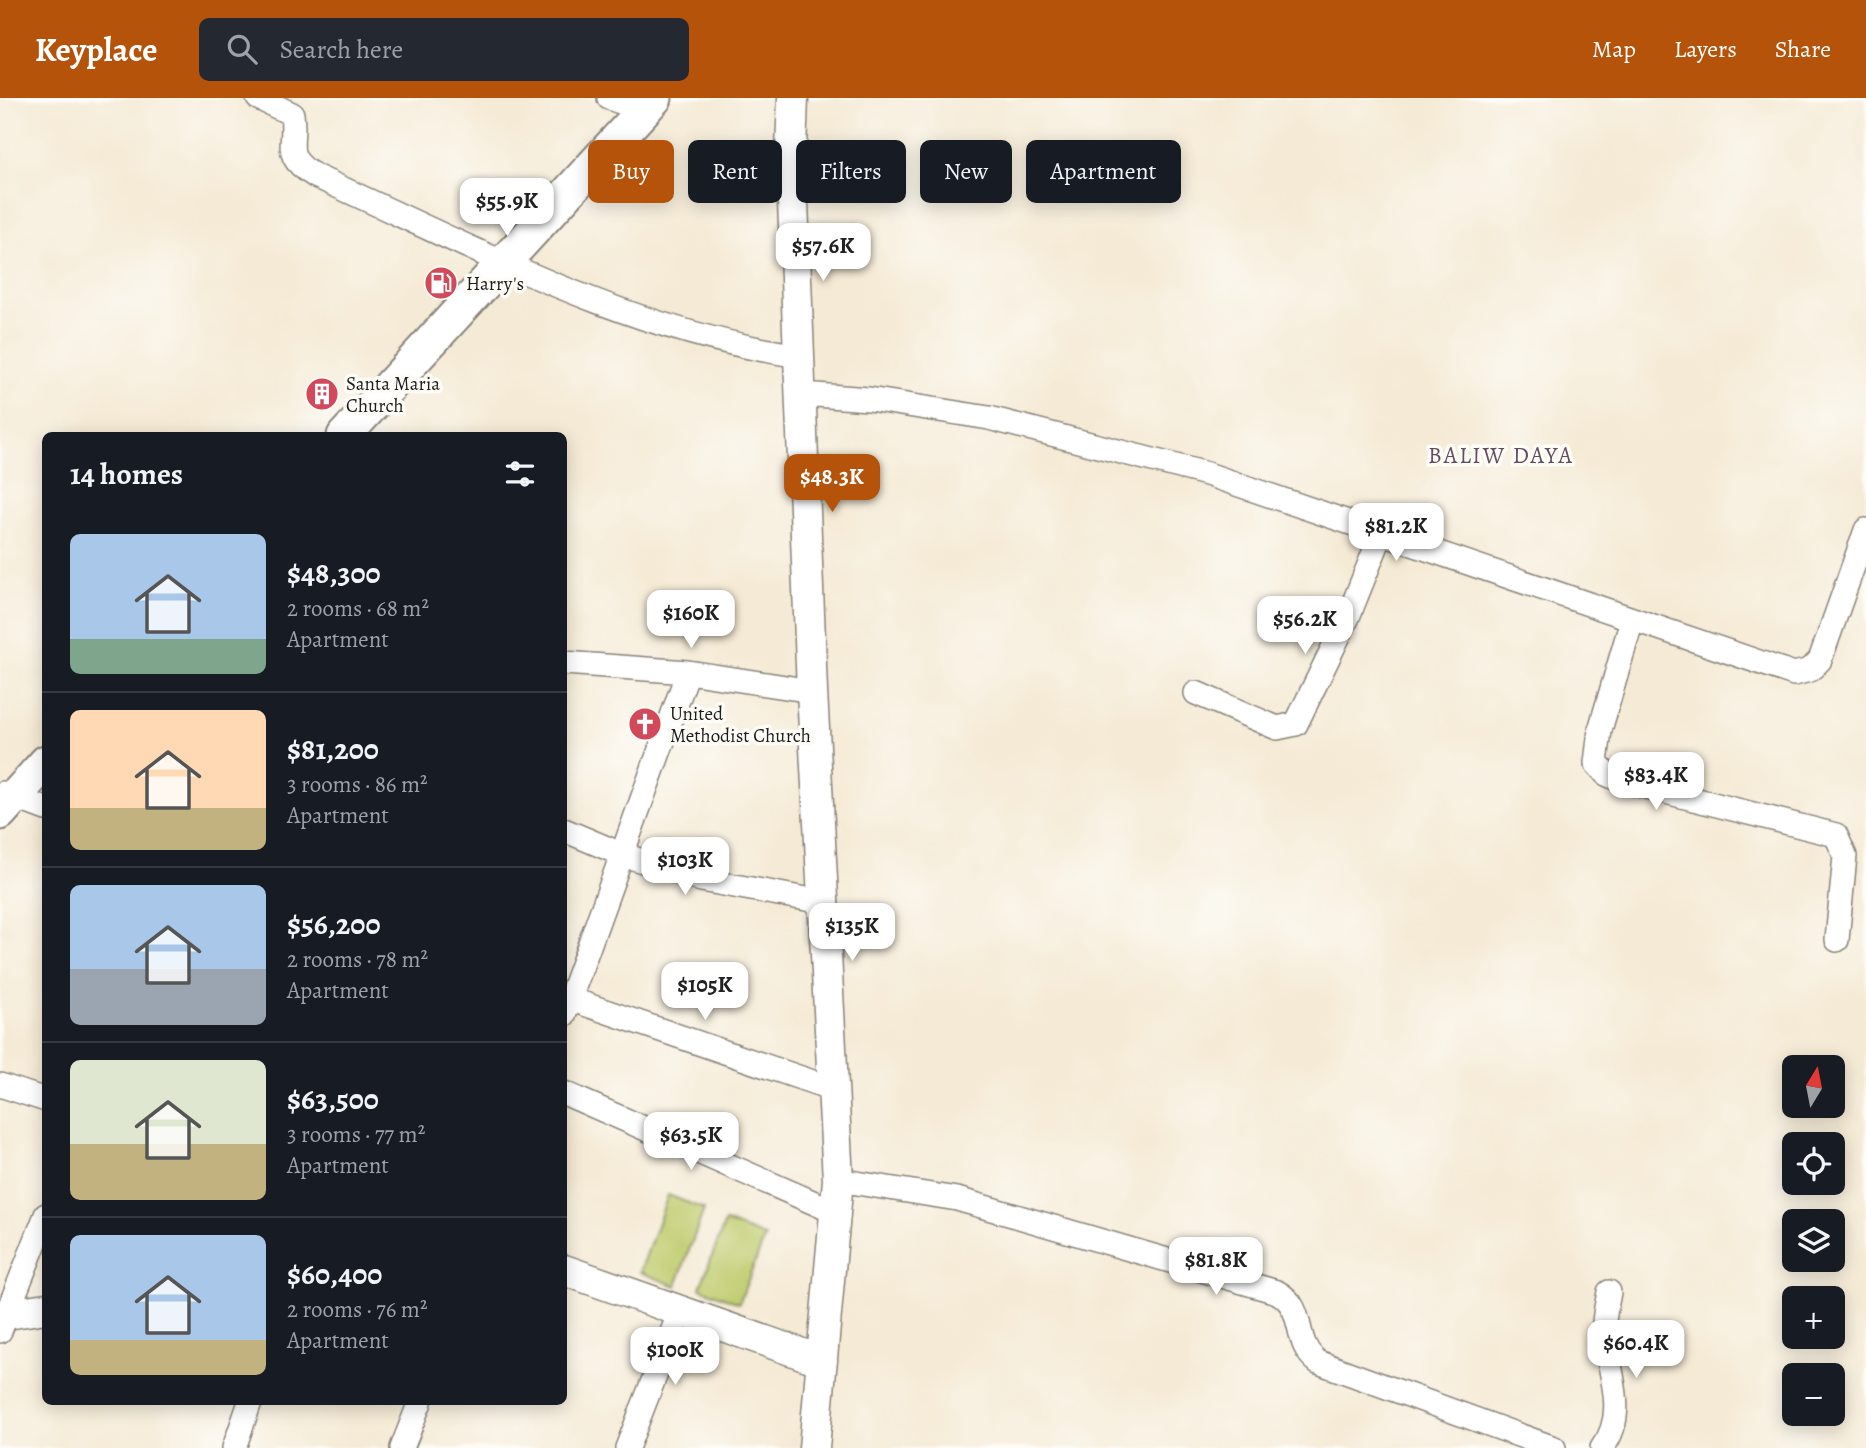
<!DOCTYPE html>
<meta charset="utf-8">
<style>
body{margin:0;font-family:Alegreya,serif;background:#242831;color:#f1f3f6;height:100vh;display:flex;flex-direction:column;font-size:26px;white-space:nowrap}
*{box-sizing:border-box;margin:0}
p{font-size:23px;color:#9ea1a6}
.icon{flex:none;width:38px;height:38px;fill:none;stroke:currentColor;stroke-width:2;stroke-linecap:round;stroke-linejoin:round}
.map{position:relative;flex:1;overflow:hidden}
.drawer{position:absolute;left:42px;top:334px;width:525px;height:973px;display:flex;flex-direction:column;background:#171b24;border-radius:10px;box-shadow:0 4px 18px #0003}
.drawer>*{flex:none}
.top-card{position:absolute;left:588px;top:42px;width:665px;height:63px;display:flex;gap:14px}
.needle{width:46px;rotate:10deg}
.fabs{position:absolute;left:1782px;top:957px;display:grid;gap:14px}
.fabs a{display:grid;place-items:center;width:63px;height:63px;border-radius:10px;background:#171b24;box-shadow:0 4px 18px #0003;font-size:35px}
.price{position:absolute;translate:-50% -60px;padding:0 16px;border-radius:14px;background:#fff;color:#222;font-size:23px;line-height:46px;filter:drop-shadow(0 2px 4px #0008)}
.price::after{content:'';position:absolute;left:50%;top:42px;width:21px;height:16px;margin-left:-10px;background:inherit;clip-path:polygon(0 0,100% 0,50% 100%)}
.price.selected{background:#b45309;color:#fff}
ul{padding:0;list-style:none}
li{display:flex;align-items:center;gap:21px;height:175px;padding:0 28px}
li+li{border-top:2px solid #363941}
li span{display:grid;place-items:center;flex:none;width:196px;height:140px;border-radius:10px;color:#555}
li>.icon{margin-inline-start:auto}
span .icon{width:84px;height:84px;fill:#fffc;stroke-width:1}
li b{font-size:30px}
h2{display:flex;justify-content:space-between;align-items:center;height:84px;padding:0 28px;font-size:30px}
.chip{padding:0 24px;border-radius:10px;background:#171b24;box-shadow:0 4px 18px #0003;font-size:24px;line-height:63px}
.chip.selected{background:#b45309;color:#fff}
header{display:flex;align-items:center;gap:42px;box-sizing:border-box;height:98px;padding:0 35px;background:#b45309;color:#fff}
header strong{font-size:33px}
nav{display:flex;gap:38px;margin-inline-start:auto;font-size:24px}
.search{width:490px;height:63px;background:#242831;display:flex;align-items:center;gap:18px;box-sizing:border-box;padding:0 24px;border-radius:10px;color:#9ea1a6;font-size:26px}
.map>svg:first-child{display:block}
.green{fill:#beca6b;stroke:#6d7344;stroke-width:2}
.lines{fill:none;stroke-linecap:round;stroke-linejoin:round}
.minor-casing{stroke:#888378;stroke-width:26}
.major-casing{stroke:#888378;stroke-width:33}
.highway-casing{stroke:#888378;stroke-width:37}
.minor{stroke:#fff;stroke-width:23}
.major{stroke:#fff;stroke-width:30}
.highway{stroke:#fff;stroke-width:33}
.labels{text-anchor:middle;stroke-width:7;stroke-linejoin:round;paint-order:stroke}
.poi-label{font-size:19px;fill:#1c1c1c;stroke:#fdfcf7;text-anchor:start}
.quarter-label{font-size:23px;letter-spacing:2px;fill:#624f5d;stroke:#fdfcf7}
</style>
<header>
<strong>Keyplace</strong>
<div class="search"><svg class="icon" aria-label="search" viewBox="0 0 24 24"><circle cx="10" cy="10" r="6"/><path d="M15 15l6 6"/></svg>Search here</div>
<nav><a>Map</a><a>Layers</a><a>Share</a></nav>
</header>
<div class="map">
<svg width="1866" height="1350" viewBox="0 0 1866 1350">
<rect width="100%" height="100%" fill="#fdfcf7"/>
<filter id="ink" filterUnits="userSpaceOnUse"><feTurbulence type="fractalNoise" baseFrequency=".0143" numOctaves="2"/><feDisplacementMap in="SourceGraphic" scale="14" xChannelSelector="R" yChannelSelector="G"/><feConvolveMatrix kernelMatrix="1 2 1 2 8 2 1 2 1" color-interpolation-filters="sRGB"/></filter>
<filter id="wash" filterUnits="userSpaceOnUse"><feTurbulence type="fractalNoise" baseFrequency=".00686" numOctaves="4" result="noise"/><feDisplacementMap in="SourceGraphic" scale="28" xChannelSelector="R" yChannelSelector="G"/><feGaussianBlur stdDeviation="1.57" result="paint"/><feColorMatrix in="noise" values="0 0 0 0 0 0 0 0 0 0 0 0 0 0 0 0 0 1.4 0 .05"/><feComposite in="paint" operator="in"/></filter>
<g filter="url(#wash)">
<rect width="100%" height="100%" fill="#f5ead5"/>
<!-- green -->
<path class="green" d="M 668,1097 L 704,1111 L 676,1188 L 640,1174 Z
M 725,1124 L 765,1139 L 739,1205 L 700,1190 Z"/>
</g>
<g filter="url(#ink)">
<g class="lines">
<defs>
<path id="minor" d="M 258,0 L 292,16 C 297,47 280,57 315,78 C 471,148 630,235 801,258
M 609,0 L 644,12
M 802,296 L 869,301 L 989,320 L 1207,376 L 1794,576 L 1810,572 L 1820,562 L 1866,432
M 1632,522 L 1600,632 L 1596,665 L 1606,676 L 1622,683 L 1836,737 L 1845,758 L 1837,842
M 564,565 L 688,574 L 812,593
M 1196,595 L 1277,630 L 1296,626 L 1348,519 L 1381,437
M 3,695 L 46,711
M 564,732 L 621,756 L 701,782 L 823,804
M 564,899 L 833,991
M 564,917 L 688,574
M 0,987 L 46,1002
M 564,995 L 835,1114
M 838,1082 L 957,1101 L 1277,1194 C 1308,1211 1291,1244 1318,1264 L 1554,1350
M 0,1233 L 46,1117
M 234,1350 L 250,1304
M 402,1350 L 420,1304
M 627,1350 L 681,1211
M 1602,1350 C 1630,1314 1607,1271 1604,1232 C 1603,1220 1607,1206 1609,1194"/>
<path id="major" d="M 793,0 L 791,52 L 812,593 L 838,1082 L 814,1350
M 564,1172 L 822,1263
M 0,1217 L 46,1210"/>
<path id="highway" d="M 344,338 L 655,0
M 0,715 L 46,664"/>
</defs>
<!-- minor casing -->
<use href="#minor" class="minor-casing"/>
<!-- major casing -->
<use href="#major" class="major-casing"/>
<!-- highway casing -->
<use href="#highway" class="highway-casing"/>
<!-- minor -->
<use href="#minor" class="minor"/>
<!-- major -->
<use href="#major" class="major"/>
<!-- highway -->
<use href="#highway" class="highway"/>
</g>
</g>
<!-- icons -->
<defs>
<symbol id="fuel-disc" viewBox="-11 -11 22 22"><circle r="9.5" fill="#d1495b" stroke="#fdfcf7"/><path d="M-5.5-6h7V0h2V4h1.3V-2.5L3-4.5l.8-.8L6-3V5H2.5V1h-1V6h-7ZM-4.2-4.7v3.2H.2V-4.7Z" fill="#fff"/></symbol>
<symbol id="building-disc" viewBox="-11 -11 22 22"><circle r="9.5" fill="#d1495b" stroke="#fdfcf7"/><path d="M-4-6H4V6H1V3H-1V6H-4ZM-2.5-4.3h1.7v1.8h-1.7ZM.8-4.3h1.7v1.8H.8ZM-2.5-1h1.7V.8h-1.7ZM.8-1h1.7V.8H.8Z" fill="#fff"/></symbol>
<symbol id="church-disc" viewBox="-11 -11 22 22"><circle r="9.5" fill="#d1495b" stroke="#fdfcf7"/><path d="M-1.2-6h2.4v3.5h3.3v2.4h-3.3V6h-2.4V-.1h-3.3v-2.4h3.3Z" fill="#fff"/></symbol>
</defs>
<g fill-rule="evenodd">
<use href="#fuel-disc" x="422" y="166" width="38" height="38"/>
<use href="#building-disc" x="303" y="277" width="38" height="38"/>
<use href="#church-disc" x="626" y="607" width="38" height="38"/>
</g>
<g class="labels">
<!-- poi labels -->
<g class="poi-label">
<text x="466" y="192">Harry's</text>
<text x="346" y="292">Santa Maria<tspan x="346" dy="22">Church</tspan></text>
<text x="670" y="622">United<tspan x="670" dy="22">Methodist Church</tspan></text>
</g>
<!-- quarter labels -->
<g class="quarter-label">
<text x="1501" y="365">BALIW DAYA</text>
</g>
</g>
</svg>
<div class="fabs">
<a><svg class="needle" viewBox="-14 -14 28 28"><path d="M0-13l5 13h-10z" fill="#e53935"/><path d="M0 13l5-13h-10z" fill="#9ea1a6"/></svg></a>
<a><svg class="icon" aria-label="locate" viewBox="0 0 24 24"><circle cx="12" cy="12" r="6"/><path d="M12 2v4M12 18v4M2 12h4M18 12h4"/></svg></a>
<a><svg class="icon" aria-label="layers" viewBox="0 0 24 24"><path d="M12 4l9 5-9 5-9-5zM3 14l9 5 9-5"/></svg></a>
<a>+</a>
<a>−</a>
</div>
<b class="price" style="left:507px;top:140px">$55.9K</b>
<b class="price" style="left:823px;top:185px">$57.6K</b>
<b class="price selected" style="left:832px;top:416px">$48.3K</b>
<b class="price" style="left:1396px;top:465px">$81.2K</b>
<b class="price" style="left:691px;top:552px">$160K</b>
<b class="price" style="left:1305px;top:558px">$56.2K</b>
<b class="price" style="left:1656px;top:714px">$83.4K</b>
<b class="price" style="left:685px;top:799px">$103K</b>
<b class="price" style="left:852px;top:865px">$135K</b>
<b class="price" style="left:705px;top:924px">$105K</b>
<b class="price" style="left:691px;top:1074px">$63.5K</b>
<b class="price" style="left:1216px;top:1199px">$81.8K</b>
<b class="price" style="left:1636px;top:1282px">$60.4K</b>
<b class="price" style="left:675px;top:1289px">$100K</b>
<div class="top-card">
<a class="chip selected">Buy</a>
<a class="chip">Rent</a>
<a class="chip">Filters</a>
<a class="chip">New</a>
<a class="chip">Apartment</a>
</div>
<section class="drawer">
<h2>14 homes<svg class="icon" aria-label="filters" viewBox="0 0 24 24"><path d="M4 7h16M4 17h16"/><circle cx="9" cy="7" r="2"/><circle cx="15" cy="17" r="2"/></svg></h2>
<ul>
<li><span style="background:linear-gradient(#a9c7e8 75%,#7fa58c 0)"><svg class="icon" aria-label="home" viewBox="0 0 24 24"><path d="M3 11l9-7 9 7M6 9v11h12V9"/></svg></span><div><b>$48,300</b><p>2 rooms · 68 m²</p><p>Apartment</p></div></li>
<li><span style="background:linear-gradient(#ffd9b3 70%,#c2b280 0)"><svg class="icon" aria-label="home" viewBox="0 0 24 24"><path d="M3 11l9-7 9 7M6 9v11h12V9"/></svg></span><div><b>$81,200</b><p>3 rooms · 86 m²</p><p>Apartment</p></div></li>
<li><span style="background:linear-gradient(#a9c7e8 60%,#9aa5b1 0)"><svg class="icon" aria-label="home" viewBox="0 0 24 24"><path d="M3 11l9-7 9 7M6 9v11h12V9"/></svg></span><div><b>$56,200</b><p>2 rooms · 78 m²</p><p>Apartment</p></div></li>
<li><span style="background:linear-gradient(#dfe7d0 60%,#c2b280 0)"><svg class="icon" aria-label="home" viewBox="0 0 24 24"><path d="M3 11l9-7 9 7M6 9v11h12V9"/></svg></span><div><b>$63,500</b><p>3 rooms · 77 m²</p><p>Apartment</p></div></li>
<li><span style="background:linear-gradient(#a9c7e8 75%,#c2b280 0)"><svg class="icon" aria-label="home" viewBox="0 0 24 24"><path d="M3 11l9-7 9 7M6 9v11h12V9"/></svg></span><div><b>$60,400</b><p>2 rooms · 76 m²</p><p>Apartment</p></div></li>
</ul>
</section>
</div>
